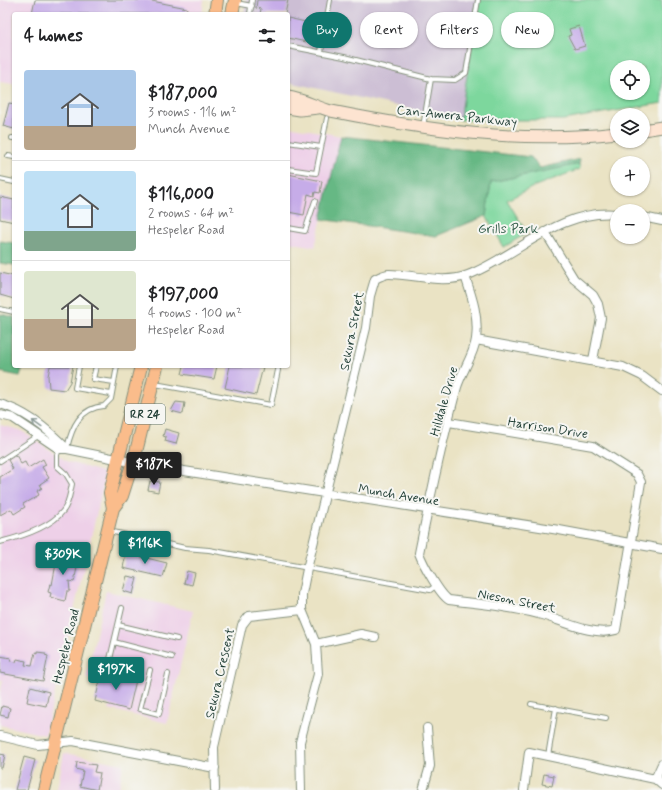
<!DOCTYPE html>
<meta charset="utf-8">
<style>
body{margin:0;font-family:Mynerve,sans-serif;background:#f6f6f6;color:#202124;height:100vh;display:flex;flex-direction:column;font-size:15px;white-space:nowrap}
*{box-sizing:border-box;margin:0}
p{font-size:13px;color:#757577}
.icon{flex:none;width:22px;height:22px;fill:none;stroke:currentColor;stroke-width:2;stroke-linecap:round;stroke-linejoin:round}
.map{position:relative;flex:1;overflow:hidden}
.side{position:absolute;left:12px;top:12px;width:278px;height:356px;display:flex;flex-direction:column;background:#fff;border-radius:4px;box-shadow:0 1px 3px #0004}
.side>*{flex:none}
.hud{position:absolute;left:302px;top:12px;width:300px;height:36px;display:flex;gap:8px}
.controls{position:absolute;left:610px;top:60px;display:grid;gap:8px}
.controls a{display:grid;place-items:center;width:40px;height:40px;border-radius:50%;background:#fff;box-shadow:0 1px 3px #0004;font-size:20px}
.price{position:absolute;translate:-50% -34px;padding:0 9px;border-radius:4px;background:#0f766e;color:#fff;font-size:13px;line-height:26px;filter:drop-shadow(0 1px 2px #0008)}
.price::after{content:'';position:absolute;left:50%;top:24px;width:12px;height:9px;margin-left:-6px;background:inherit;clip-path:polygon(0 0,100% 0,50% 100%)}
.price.on{background:#222;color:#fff}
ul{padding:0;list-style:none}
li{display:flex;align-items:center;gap:12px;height:100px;padding:0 12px}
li+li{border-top:1px solid #e0e0e0}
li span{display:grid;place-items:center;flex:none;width:112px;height:80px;border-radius:4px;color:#555}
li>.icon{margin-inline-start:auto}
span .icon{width:48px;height:48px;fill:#fffc;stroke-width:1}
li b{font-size:17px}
h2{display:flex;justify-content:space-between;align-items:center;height:48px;padding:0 12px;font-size:17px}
.tag{padding:0 14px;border-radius:18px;background:#fff;box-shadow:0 1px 3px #0004;font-size:14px;line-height:36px}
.tag.on{background:#0f766e;color:#fff}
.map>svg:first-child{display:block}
.built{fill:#eed0e8}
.industrial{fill:#ccbed4}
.green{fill:#7dd79d;stroke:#4e8a68;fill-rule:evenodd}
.forest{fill:#66b884;stroke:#427a5c}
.building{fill:#c6ace8}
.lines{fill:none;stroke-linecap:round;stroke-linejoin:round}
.lane-casing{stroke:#84907c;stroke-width:6}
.street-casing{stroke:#84907c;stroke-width:10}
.secondary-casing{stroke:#84907c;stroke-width:13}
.primary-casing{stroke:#84907c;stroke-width:14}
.lane{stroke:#fff;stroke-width:4}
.street{stroke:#fff;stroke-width:8}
.secondary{stroke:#fde4d1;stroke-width:11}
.primary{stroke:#fabc8b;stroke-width:12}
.oneway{stroke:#8f9e9a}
.labels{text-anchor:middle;stroke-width:4;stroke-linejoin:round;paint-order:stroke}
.shield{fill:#f6f6f2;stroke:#60746d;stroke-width:1}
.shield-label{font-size:12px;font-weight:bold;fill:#1f3d34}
.street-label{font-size:13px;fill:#1f3d34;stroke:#f6f6f2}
.park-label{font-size:13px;fill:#325c49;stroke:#f6f6f2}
</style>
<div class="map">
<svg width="662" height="790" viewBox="0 0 662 790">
<rect width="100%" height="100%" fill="#f6f6f2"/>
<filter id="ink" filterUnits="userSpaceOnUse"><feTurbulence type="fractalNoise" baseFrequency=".025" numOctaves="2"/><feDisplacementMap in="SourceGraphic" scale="8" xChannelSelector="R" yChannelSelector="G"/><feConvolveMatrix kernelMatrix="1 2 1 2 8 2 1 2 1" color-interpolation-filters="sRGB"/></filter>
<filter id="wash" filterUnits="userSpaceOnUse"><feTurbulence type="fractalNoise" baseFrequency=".012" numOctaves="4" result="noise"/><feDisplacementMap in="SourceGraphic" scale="16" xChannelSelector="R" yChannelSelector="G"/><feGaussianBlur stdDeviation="0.9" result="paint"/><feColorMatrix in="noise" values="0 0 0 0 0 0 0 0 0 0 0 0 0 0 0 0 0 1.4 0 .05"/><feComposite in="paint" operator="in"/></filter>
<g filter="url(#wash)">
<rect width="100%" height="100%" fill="#eae3c4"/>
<!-- built -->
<path class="built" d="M 0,0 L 204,0 L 202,14 L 14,14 L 14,84 L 0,82 Z
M 288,126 L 341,136 L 315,247 L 288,242 Z
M 0,425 L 20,430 L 68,462 L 106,473 L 45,735 L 0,725 L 0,693 L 3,680 L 0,680 Z
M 106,591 L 193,611 L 167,723 L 109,709 L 114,684 L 86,678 Z
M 64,753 L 123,764 L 119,790 L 57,790 Z"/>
<!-- industrial -->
<path class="industrial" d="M 246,0 L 479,0 L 460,120 L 288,82 L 288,14 L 244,14 Z"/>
<!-- green -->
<path class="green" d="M 479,0 L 662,0 L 662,103 L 563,120 L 460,120 ZM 617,67 L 643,67 L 643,93 L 617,93 Z
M 579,164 L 580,169 L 535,186 L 507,200 L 527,233 L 504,247 L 486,216 L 491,182 Z"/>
<!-- forest -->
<path class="forest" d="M 341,136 L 531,157 L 540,168 L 580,159 L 579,164 L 491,182 L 486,216 L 436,236 L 321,219 Z
M 0,241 L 14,243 L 14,265 L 0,263 Z
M 0,314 L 14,317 L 14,366 L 23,366 L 20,376 L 0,372 Z"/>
<g id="blocks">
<!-- building -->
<path class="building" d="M 35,0 L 147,0 L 187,8 L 185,14 L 32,14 Z
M 257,0 L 288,0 L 285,14 L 260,14 L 261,9 L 256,8 Z
M 288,18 L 310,23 L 306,42 L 288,38 Z
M 579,26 L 585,46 L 575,49 L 568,36 L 571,35 L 569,29 Z
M 9,103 L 14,104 L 14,129 L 3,126 Z
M 288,174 L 322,181 L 320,193 L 315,192 L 314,196 L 308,194 L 304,215 L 288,212 Z
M 0,197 L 14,200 L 14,222 L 0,219 Z
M 0,273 L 14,276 L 14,299 L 0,295 Z
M 50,366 L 73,366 L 70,382 L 65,390 L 49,388 L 48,376 Z
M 184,366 L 217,366 L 214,379 L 182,374 Z
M 230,366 L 263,367 L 256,395 L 225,388 Z
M 176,402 L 185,403 L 183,414 L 171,411 Z
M 165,429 L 179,433 L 176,444 L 165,441 L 166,437 L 163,436 Z
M 16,455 L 21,464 L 25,462 L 28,468 L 43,459 L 46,465 L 42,467 L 49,478 L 40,484 L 42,488 L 37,491 L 39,495 L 23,504 L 25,507 L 14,514 L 11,509 L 0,515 L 0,477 L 13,469 L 8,460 Z
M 150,481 L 160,482 L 158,492 L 148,490 Z
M 58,553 L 79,558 L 74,582 L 69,581 L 70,591 L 67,591 L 65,601 L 50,597 L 51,593 L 48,592 L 50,584 L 52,585 Z
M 126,553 L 167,563 L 163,577 L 123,568 Z
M 187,571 L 195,573 L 192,585 L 184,583 Z
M 127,576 L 137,578 L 133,594 L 123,591 Z
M 37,652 L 45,653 L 45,655 L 48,656 L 43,681 L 0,673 L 0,656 L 11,658 L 10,661 L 16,662 L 17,659 L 26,661 L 25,665 L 32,666 L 35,653 L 37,654 Z
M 102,672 L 136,680 L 129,710 L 95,701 Z
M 30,687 L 49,692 L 46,706 L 27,702 Z
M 2,706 L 10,708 L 8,717 L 0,715 Z
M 0,754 L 5,755 L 2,768 L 0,768 Z
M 24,757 L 35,760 L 27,790 L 15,790 Z
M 77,762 L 96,765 L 94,772 L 100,773 L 97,790 L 80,786 L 83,771 L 76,769 Z
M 544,774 L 554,776 L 552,786 L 542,784 Z"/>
</g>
</g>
<g filter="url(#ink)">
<use href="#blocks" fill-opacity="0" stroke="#84907c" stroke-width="1"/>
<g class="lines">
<defs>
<path id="lane" d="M 236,3 L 252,6
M 250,14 L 252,0
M 288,46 L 344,57 L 431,79
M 321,52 L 330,0
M 423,127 L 431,79 L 455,80 L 466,73 L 478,0
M 12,138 L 14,138
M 288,142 L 321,147
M 8,156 L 14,157
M 288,169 L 316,173 L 327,118
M 0,179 L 14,182
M 288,228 L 305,231 L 315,201
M 0,309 L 14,312
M 79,366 L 75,388 L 111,394
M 96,366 L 93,379 L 114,382
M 155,384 L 271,405 L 278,370
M 67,448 C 72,427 80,408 104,406 L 111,399 L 117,366
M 0,461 L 38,436
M 109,531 L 185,548 L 209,550 L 430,590 L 437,585
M 0,542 C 20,537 50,528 63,511 C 69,504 70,493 72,484 L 66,474 L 57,466 L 57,455 L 59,449
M 118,625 L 177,639
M 114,642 L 172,657
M 110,659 L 122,608
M 150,670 L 140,709 L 159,714 L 168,674
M 531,704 L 606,718
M 548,756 L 556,708"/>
<path id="street" d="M 643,217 L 662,221
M 545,232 L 574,279 L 593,295 L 598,304 L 601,318 L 593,360
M 476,340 L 623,367 L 642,376 L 662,391
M 0,404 C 25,411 49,430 67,449
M 0,415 L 13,418 L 59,449 L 67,449 L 146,465 L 559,530 L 662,549
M 449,422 L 593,446 L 637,474 L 641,482 L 616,630 C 592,637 562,620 538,614 C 510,606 479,604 449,600 C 440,595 423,564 419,553 C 430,498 442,441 457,387 C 462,371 474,355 476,339 C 479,316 472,297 465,276
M 316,644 L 361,634 L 375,637
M 0,736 L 38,745 L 73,741 L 215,768
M 655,779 L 662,764
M 215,790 L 214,747 L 242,625 L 249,616 L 302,610
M 301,790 L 300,742 L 318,674 L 316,644 L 302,610 L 302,594 L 307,569 L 366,328 L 370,296 L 375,279 C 379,277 385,274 389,274 C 415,274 442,285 468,275 C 517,256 560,208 617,214
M 423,790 L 430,766 L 427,728
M 524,790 L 529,752 L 655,779 L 662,785"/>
<path id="secondary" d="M 288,97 C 303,99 316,107 331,111 C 427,130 519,144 617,133
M 288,108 L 300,110 L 318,108
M 643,130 L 662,127"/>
<path id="primary" d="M 215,14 L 217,0
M 232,14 L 235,0
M 113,508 L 122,496 L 136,452 L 157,366
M 44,790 L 113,508 L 110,493 L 141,366"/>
</defs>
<!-- lane casing -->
<use href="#lane" class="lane-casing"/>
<!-- street casing -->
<use href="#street" class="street-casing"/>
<!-- secondary casing -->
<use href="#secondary" class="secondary-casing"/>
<!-- primary casing -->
<use href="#primary" class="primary-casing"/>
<!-- lane -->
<use href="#lane" class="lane"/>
<!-- street -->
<use href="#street" class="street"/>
<!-- secondary -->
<use href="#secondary" class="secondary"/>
<!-- primary -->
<use href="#primary" class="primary"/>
</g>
<!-- one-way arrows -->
<defs><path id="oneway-shaft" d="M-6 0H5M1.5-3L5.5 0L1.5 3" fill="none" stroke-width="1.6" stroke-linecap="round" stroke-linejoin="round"/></defs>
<use class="oneway" href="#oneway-shaft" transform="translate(37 424) rotate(-144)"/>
</g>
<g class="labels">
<!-- shield labels -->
<rect class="shield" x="125" y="404" width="40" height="20" rx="3"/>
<g class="shield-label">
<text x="145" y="418">RR 24</text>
</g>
<!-- street labels -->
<g class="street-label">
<text transform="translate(457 115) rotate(6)" y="5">Can-Amera Parkway</text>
<text transform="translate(351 331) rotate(-79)" y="5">Sekura Street</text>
<text transform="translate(443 401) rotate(-74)" y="5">Hilldale Drive</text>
<text transform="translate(548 427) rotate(9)" y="5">Harrison Drive</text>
<text transform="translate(399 494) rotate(9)" y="5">Munch Avenue</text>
<text transform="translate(517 600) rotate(11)" y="5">Nieson Street</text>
<text transform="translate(65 646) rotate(-76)" y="5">Hespeler Road</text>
<text transform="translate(219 673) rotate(-77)" y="5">Sekura Crescent</text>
</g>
<!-- park labels -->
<g class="park-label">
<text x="508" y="233">Grills Park</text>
</g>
</g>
</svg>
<div class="controls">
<a><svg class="icon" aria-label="locate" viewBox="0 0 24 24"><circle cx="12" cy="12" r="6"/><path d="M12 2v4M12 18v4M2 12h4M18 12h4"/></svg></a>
<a><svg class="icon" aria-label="layers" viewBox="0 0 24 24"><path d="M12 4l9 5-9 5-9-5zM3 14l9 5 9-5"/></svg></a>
<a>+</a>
<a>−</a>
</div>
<b class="price on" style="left:154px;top:486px">$187K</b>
<b class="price" style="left:145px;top:565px">$116K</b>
<b class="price" style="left:63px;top:576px">$309K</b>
<b class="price" style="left:116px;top:691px">$197K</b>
<div class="hud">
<a class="tag on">Buy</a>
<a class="tag">Rent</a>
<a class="tag">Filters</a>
<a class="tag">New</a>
</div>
<section class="side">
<h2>4 homes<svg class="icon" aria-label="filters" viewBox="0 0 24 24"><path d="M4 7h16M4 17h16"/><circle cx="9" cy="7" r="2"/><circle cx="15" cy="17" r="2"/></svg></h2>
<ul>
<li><span style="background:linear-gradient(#a9c7e8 70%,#b9a48a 0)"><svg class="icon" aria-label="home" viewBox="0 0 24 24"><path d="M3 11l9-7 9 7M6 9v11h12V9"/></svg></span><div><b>$187,000</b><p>3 rooms · 116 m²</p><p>Munch Avenue</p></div></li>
<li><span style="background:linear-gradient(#bfe0f5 75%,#7fa58c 0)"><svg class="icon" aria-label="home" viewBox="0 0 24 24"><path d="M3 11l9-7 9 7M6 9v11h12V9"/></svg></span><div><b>$116,000</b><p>2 rooms · 64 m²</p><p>Hespeler Road</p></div></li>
<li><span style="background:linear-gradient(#dfe7d0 60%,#b9a48a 0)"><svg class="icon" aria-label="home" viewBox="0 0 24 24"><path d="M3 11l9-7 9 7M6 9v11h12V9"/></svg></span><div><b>$197,000</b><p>4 rooms · 100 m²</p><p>Hespeler Road</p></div></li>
</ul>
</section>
</div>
